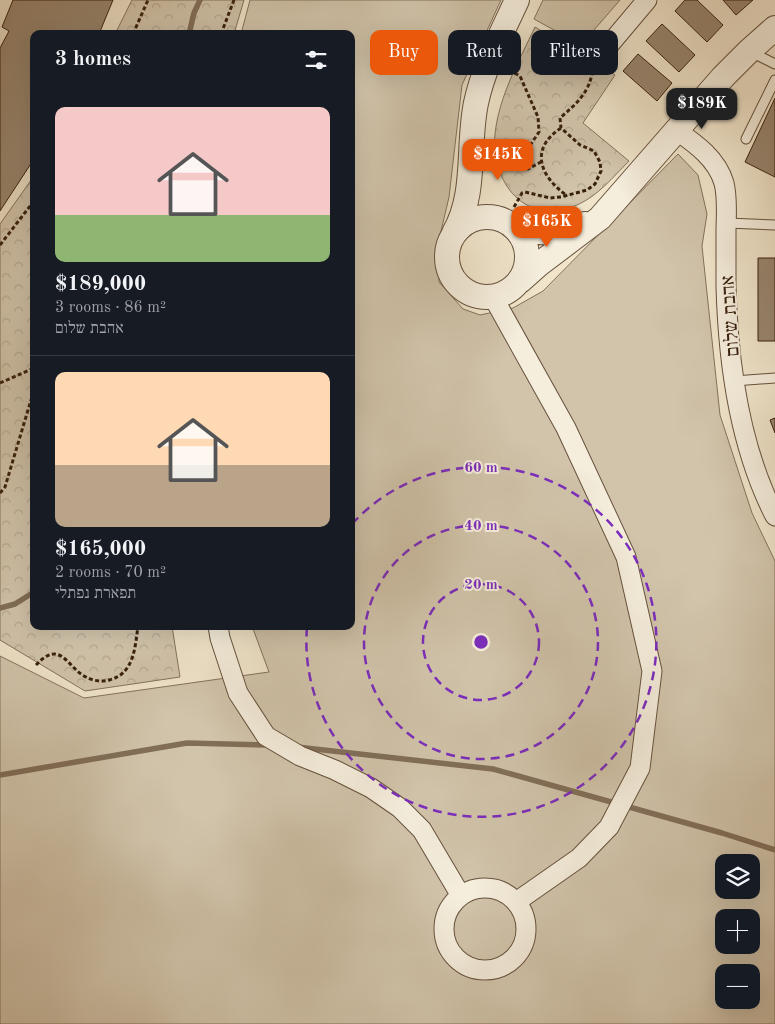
<!DOCTYPE html>
<meta charset="utf-8">
<style>
body{margin:0;font-family:"Old Standard TT","Frank Ruhl Libre",serif;background:#20242c;color:#f1f3f6;height:100vh;display:flex;flex-direction:column;font-size:19px;white-space:nowrap}
*{box-sizing:border-box;margin:0}
p{font-size:16px;color:#9ea1a6}
.icon{flex:none;width:28px;height:28px;fill:none;stroke:currentColor;stroke-width:2;stroke-linecap:round;stroke-linejoin:round}
.map{position:relative;flex:1;overflow:hidden}
.sheet{position:absolute;left:30px;top:30px;width:325px;height:600px;display:flex;flex-direction:column;background:#171b24;border-radius:10px;box-shadow:0 5px 20px #0002}
.sheet>*{flex:none}
.hud{position:absolute;left:370px;top:30px;width:330px;height:45px;display:flex;gap:10px}
.buttons{position:absolute;left:715px;top:854px;display:grid;gap:10px}
.buttons a{display:grid;place-items:center;width:45px;height:45px;border-radius:10px;background:#171b24;box-shadow:0 5px 20px #0002;font-size:25px}
.price{position:absolute;translate:-50% -42px;padding:0 11px;border-radius:10px;background:#ea580c;color:#fff;font-size:16px;line-height:32px;filter:drop-shadow(0 1px 2px #0008)}
.price::after{content:'';position:absolute;left:50%;top:30px;width:15px;height:11px;margin-left:-8px;background:inherit;clip-path:polygon(0 0,100% 0,50% 100%)}
.price.on{background:#222;color:#fff}
ul{padding:0;list-style:none}
li{display:grid;align-content:center;gap:10px;height:265px;padding:0 25px}
li+li{border-top:1px solid #363941}
li span{display:grid;place-items:center;height:155px;border-radius:10px;color:#555}
li>.icon{margin-inline-start:auto}
span .icon{width:90px;height:90px;fill:#fffc;stroke-width:1}
li b{font-size:21px}
h2{display:flex;justify-content:space-between;align-items:center;height:60px;padding:0 25px;font-size:21px}
.pill{padding:0 18px;border-radius:10px;background:#171b24;box-shadow:0 5px 20px #0002;font-size:18px;line-height:45px}
.pill.on{background:#ea580c;color:#fff}
.map>svg:first-child{display:block}
.green{fill:#d1c4ab;stroke:#84725c;fill-rule:evenodd}
.park{fill:url(#park-crowns);stroke:#84725c}
.lines{fill:none;stroke-linecap:round;stroke-linejoin:round}
.stream{stroke:#816e59;stroke-width:5.5}
.building{fill:#988670;stroke:#38200e}
.service-casing{stroke:#66513d;stroke-width:11}
.minor-casing{stroke:#66513d;stroke-width:21}
.tertiary-casing{stroke:#66513d;stroke-width:26}
.path{stroke:#38200e;stroke-width:3;stroke-dasharray:4 2.5;stroke-linecap:butt}
.service{stroke:#f5eedd;stroke-width:9}
.minor{stroke:#f5eedd;stroke-width:19}
.tertiary{stroke:#f5eedd;stroke-width:24}
.ring{fill:none;stroke:#7b2cbf;stroke-width:2.5;stroke-dasharray:9 6}
.labels{text-anchor:middle;stroke-width:4;stroke-linejoin:round;paint-order:stroke}
.street-label{font-size:19px;fill:#38200e;stroke:#f5eedd}
.centre{fill:#7b2cbf;stroke:#f5eedd;stroke-width:2.5}
.ring-label{font-size:15px;text-anchor:middle;font-weight:bold;fill:#7b2cbf;stroke:#f5eedd;stroke-width:4;stroke-linejoin:round;paint-order:stroke}
</style>
<div class="map">
<svg width="775" height="1024" viewBox="0 0 775 1024">
<defs>
<pattern id="park-crowns" width="20" height="18" patternUnits="userSpaceOnUse" patternTransform="scale(1.25)"><rect width="20" height="18" fill="#d1c4ab"/><path d="M2 6a3 3 0 1 1 6 0M12 15a3 3 0 1 1 6 0" fill="none" stroke="#b4a892"/></pattern>
</defs>
<rect width="100%" height="100%" fill="#f0e5cb"/>
<filter id="stains"><feTurbulence type="fractalNoise" baseFrequency=".004" numOctaves="4"/><feColorMatrix values="0 0 0 0 .2 0 0 0 0 .09 0 0 0 0 .02 0 0 0 .5 -.17"/></filter>
<radialGradient id="worn" r=".72"><stop offset=".6" stop-color="#630" stop-opacity="0"/><stop offset="1" stop-color="#630" stop-opacity=".3"/></radialGradient>
<!-- green -->
<path class="green" d="M 250,0 L 501,0 L 462,85 L 449,197 L 438,244 L 439,282 L 463,309 L 480,315 L 513,308 L 543,291 L 678,154 L 698,175 L 707,214 L 702,246 L 720,415 L 752,513 L 775,561 L 775,1024 L 0,1024 L 0,656 L 84,698 L 269,672 L 252,626 L 351,626 L 351,34 L 241,34 ZM 724,862 L 751,862 L 751,890 L 724,890 ZM 724,918 L 751,918 L 751,945 L 724,945 ZM 724,972 L 751,972 L 751,1000 L 724,1000 Z
M 543,0 L 620,0 L 581,45 L 534,19 Z"/>
<!-- park -->
<path class="park" d="M 132,0 L 244,0 L 234,34 L 115,34 Z
M 535,27 L 615,75 L 583,123 L 629,161 C 613,177 598,196 577,205 C 525,227 491,183 495,134 C 499,96 519,61 535,27 Z
M 34,176 L 34,626 L 172,626 L 180,677 L 85,691 L 0,640 L 0,224 Z"/>
<g class="lines">
<!-- stream -->
<path class="stream" d="M 189,34 L 194,13 L 200,0
M 0,608 L 15,604 L 34,592
M 297,747 L 493,769 L 722,833 L 775,850
M 0,775 L 187,743 L 268,745"/>
</g>
<!-- building -->
<path class="building" d="M 13,0 L 113,0 L 99,34 L 34,34 L 34,159 L 0,211 L 0,48 L 9,31 L 2,27 Z
M 685,0 L 697,0 L 723,25 L 707,42 L 675,11 Z
M 723,0 L 753,0 L 736,15 Z
M 662,24 L 695,55 L 679,72 L 646,41 Z
M 638,54 L 672,83 L 657,101 L 623,71 Z
M 775,98 L 775,177 L 745,162 Z
M 758,258 L 775,258 L 775,341 L 758,341 Z
M 775,418 L 775,433 L 770,420 Z"/>
<g class="lines">
<defs>
<path id="service" d="M 751,52 L 775,64
M 746,139 L 775,80
M 726,223 L 775,225
M 734,381 L 775,378"/>
<path id="minor" d="M 599,57 L 647,0
M 676,130 C 696,144 717,159 724,183 C 728,199 726,216 726,232 C 726,250 726,268 726,286 C 728,363 739,446 775,516
M 493,297 L 566,428 L 626,557 L 652,671 L 640,768 L 609,827 L 579,858 L 516,902
M 218,626 L 220,638 L 238,693 L 266,736 L 300,756 L 335,770 L 371,788 L 400,808 L 422,830 L 461,896
M444 929a41 41 0 1 1 82 0a41 41 0 1 1-82 0Z"/>
<path id="tertiary" d="M447 257a40 40 0 1 1 80 0a40 40 0 1 1-80 0Z
M 513,226 C 538,235 561,235 585,224
M 454,233 C 477,193 467,146 476,103 C 484,66 502,33 517,0
M 520,281 L 538,265 L 600,218 L 723,77 L 749,51 L 775,28"/>
</defs>
<!-- service casing -->
<use href="#service" class="service-casing"/>
<!-- minor casing -->
<use href="#minor" class="minor-casing"/>
<!-- tertiary casing -->
<use href="#tertiary" class="tertiary-casing"/>
<!-- path -->
<path class="path" d="M 133,34 L 148,0
M 221,34 L 234,0
M 509,70 L 520,76 L 538,117 L 539,132 L 531,144 L 527,161 L 528,169 L 541,162
M 561,128 C 529,149 540,176 566,195
M 514,207 L 522,193 L 525,192 L 550,198 L 561,197 L 587,190 L 595,184 L 601,171 L 600,162 L 594,151 L 580,145 L 561,128 L 560,118 C 575,105 588,94 592,74
M 0,245 L 34,201
M 0,383 L 34,368
M 0,493 L 5,487 L 34,390
M 36,665 C 61,638 67,668 86,677 C 93,681 102,682 109,680 C 134,674 135,648 138,626"/>
<!-- service -->
<use href="#service" class="service"/>
<!-- minor -->
<use href="#minor" class="minor"/>
<!-- tertiary -->
<use href="#tertiary" class="tertiary"/>
</g>
<!-- distance rings -->
<g class="ring">
<circle cx="481" cy="642" r="58"/>
<circle cx="481" cy="642" r="117"/>
<path d="M352 524A175 175 0 1 1 307 627"/>
</g>
<g class="labels">
<!-- street labels -->
<g class="street-label">
<text transform="translate(729 316) rotate(-94)" y="7">אהבת שלום</text>
</g>
</g>
<circle cx="481" cy="642" r="8" class="centre"/>
<g class="ring-label">
<text x="481" y="472">60 m</text>
<text x="481" y="530">40 m</text>
<text x="481" y="589">20 m</text>
</g>
<rect width="100%" height="100%" filter="url(#stains)"/>
<rect width="100%" height="100%" fill="url(#worn)"/>
</svg>
<div class="buttons">
<a><svg class="icon" aria-label="layers" viewBox="0 0 24 24"><path d="M12 4l9 5-9 5-9-5zM3 14l9 5 9-5"/></svg></a>
<a>+</a>
<a>−</a>
</div>
<b class="price on" style="left:702px;top:130px">$189K</b>
<b class="price" style="left:498px;top:181px">$145K</b>
<b class="price" style="left:547px;top:248px">$165K</b>
<div class="hud">
<a class="pill on">Buy</a>
<a class="pill">Rent</a>
<a class="pill">Filters</a>
</div>
<section class="sheet">
<h2>3 homes<svg class="icon" aria-label="filters" viewBox="0 0 24 24"><path d="M4 7h16M4 17h16"/><circle cx="9" cy="7" r="2"/><circle cx="15" cy="17" r="2"/></svg></h2>
<ul>
<li><span style="background:linear-gradient(#f6c9c9 70%,#8fb573 0)"><svg class="icon" aria-label="home" viewBox="0 0 24 24"><path d="M3 11l9-7 9 7M6 9v11h12V9"/></svg></span><div><b>$189,000</b><p>3 rooms · 86 m²</p><p>אהבת שלום</p></div></li>
<li><span style="background:linear-gradient(#ffd9b3 60%,#b9a48a 0)"><svg class="icon" aria-label="home" viewBox="0 0 24 24"><path d="M3 11l9-7 9 7M6 9v11h12V9"/></svg></span><div><b>$165,000</b><p>2 rooms · 70 m²</p><p>תפארת נפתלי</p></div></li>
</ul>
</section>
</div>
